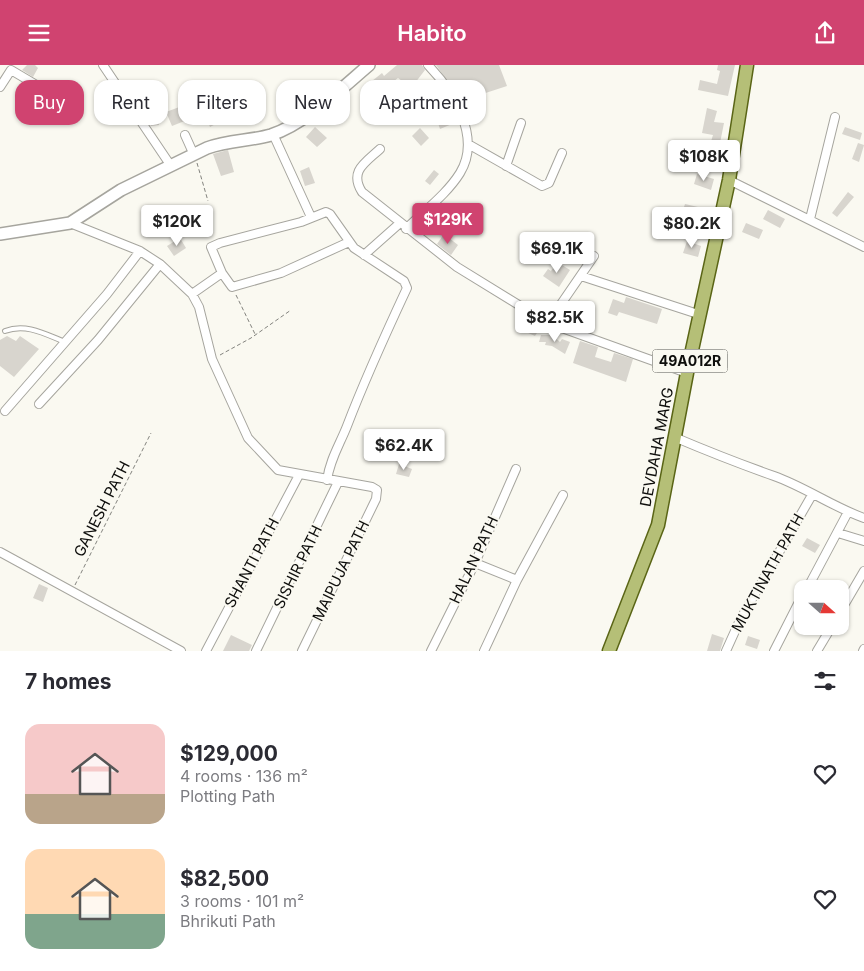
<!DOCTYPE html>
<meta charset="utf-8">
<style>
body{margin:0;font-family:Inter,sans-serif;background:#f7f7f7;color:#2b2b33;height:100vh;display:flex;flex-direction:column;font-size:19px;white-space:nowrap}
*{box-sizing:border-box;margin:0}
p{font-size:16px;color:#7c7c81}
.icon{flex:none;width:28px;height:28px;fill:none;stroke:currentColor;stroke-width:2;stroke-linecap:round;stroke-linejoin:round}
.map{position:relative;height:586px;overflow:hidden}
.details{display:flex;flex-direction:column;background:#fff;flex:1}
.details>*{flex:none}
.guide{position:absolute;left:15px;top:15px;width:500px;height:45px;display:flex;gap:10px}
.needle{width:32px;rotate:111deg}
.controls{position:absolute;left:794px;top:515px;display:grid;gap:10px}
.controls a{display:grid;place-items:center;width:55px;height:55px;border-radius:10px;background:#fff;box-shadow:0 1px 4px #0004;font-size:25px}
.price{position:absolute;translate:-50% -42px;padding:0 11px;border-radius:5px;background:#fff;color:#222;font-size:16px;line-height:32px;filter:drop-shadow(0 1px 2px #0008)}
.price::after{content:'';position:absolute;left:50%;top:30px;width:15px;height:11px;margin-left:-8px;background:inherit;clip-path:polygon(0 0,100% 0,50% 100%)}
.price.current{background:#d04370;color:#fff}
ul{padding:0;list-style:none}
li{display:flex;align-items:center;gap:15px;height:125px;padding:0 25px}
li span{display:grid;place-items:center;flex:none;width:140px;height:100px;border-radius:15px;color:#555}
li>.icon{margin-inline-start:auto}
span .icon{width:60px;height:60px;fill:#fffc;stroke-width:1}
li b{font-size:21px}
h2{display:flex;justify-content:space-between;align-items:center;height:60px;padding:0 25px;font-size:21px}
.tag{padding:0 18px;border-radius:15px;background:#fff;box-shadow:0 1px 4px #0004;font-size:18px;line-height:45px}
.tag.current{background:#d04370;color:#fff}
header{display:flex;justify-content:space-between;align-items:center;height:65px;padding:0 25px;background:#d04370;color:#fff;font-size:22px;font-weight:600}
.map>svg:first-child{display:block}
.building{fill:#d8d5ce}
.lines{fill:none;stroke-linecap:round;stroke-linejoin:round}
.lane-casing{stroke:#a6a59e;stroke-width:6}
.street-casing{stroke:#a6a59e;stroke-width:10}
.secondary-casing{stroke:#a6a59e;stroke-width:14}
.primary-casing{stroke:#5a6516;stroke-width:15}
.path{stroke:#83837e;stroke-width:1;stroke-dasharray:4 2.5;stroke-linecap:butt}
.lane{stroke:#fff;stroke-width:4}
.street{stroke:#fff;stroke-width:8}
.secondary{stroke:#fff;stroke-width:11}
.primary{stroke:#b5bf77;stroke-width:12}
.labels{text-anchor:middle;stroke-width:4.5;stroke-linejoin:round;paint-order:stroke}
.shield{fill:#faf9f1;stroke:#555451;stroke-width:1}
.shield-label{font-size:14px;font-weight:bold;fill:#0e0e0c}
.street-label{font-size:15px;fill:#0e0e0c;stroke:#faf9f1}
</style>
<header><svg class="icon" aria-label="menu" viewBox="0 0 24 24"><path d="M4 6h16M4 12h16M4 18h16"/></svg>Habito<svg class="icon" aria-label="share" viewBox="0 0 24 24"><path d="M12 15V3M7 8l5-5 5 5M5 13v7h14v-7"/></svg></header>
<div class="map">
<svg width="864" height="586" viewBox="0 0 864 586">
<rect width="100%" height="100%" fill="#faf9f1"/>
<!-- building -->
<path class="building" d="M 27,0 L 35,0 L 38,3 L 33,12 L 22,5 Z
M 397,0 L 422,0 L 425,5 L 415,18 L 418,20 L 414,25 L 398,13 L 380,27 L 372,16 L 382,8 L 384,11 Z
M 436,0 L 499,0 L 507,21 L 461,36 Z
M 718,0 L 735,0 L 728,31 L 698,25 L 700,15 L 717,19 L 720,6 L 717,5 Z
M 218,40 L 225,54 L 210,62 L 204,47 Z
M 182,41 L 187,55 L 172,61 L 166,47 Z
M 707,43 L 717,46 L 714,57 L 724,58 L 717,93 L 702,91 L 702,83 L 709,83 L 713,70 L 702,68 Z
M 448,48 L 452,59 L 440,64 L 436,52 Z
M 158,50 L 159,60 L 151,61 L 146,52 Z
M 315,62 L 327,73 L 317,82 L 306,72 Z
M 845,62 L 862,68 L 860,75 L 842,69 Z
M 420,63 L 429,73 L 421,81 L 412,71 Z
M 858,78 L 864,80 L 859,97 L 852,94 Z
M 228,85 L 234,107 L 221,111 L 213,89 Z
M 309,102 L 315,118 L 305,121 L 300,106 Z
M 434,105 L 439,109 L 430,120 L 425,116 Z
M 697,109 L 714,114 L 711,125 L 694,119 Z
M 848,127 L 854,132 L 837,152 L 832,148 Z
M 685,139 L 698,142 L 691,170 L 676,166 Z
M 768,145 L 785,154 L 780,163 L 763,154 Z
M 746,158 L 763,165 L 759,174 L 742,167 Z
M 444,169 L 458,180 L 451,190 L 437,179 Z
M 180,173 L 186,183 L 174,191 L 167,181 Z
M 687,176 L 701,181 L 698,192 L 683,188 Z
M 557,197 L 570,205 L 559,222 L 543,211 L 548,204 L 551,206 Z
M 626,232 L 662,244 L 657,259 L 619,247 L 617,251 L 608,248 L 613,234 L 624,238 Z
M 534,258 L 540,263 L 535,271 L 526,267 Z
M 541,270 L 552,270 L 560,277 L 562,274 L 570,277 L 565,289 L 552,281 L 545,280 L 546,277 L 539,277 Z
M 7,271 L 16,276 L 20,271 L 39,284 L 14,312 L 0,301 L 0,275 Z
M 580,276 L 598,282 L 595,292 L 611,297 L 614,288 L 633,294 L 626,317 L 573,298 Z
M 399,399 L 412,404 L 409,412 L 396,409 Z
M 807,473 L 820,480 L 815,488 L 802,481 Z
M 39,519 L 48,523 L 43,537 L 33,533 Z
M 712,569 L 724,573 L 720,586 L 707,586 Z
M 231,570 L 252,580 L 249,586 L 223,586 Z
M 748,571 L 760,575 L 757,584 L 745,580 Z"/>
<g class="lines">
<defs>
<path id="lane" d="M 5,266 C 26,258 45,269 65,277"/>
<path id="street" d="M 103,0 L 171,101
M 0,22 L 11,5 L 38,21
M 273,69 L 311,152
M 185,70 L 194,90
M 468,79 L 542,121 L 549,118 L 562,88
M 380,84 C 365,98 349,106 362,127 L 457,202 L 548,258 L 687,308
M 506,101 L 521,58
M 729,115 L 864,182
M 810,154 L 835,52
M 70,158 L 140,186 L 160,199 L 192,229 L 199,242 L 212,294 L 248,373 L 278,405 L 372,422 L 377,425 L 376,434 L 302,586
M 406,164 C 424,146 447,129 460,108 C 482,72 453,26 428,0
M 364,190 L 400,158
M 581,211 L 701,250
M 192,229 L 222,208
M 548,258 L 594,191
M 39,339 L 98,275 L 160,199
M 5,346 L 107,229 L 140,186
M 674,372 C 707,386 740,399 774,411 C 805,422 833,442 864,453
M 327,415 C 330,394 340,379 347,361 C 365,314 386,268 407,223 L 404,216 L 354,183 L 330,149 L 326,147 L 301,157 L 220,178 L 211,182 L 222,208 L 232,222 L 281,208 L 349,177
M 838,468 L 864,476
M 0,487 L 181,586
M 475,498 L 517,515 L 563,430
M 807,524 L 848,447
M 840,547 L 864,506
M 206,586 L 299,410
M 256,586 L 338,417
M 431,586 L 475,498 L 516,404
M 484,586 L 517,515
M 726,586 L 740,555 L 812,430
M 774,586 L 802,531
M 817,586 L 832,561
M 863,586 L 864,584"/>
<path id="secondary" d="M 0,169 L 70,158 L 121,125 L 207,83 C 228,75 250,76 271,70 C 305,59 342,23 369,0"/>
<path id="primary" d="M 609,586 L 658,460 L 687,308 L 729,115 L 747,0"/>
</defs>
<!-- lane casing -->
<use href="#lane" class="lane-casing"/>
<!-- street casing -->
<use href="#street" class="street-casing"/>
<!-- secondary casing -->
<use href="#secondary" class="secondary-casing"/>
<!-- primary casing -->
<use href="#primary" class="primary-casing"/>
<!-- path -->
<path class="path" d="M 197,98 L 208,136
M 236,230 L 255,269
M 220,290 L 251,273 L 291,245
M 75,520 L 151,368"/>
<!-- lane -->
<use href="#lane" class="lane"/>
<!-- street -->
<use href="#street" class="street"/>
<!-- secondary -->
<use href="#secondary" class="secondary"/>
<!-- primary -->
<use href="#primary" class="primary"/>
</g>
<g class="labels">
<!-- shield labels -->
<rect class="shield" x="652.5" y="284.5" width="75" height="23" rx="4"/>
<g class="shield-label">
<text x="690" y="301">49A012R</text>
</g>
<!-- street labels -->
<g class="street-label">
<text transform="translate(657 382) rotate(-79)" y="5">DEVDAHA MARG</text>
<text transform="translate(102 444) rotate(-63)" y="5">GANESH PATH</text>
<text transform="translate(474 495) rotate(-65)" y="5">HALAN PATH</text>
<text transform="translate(252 498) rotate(-62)" y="5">SHANTI PATH</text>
<text transform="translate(298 502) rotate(-64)" y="5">SISHIR PATH</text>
<text transform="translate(341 506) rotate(-64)" y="5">MAIPUJA PATH</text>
<text transform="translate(768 508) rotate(-61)" y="5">MUKTINATH PATH</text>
</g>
</g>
</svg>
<div class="controls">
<a><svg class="needle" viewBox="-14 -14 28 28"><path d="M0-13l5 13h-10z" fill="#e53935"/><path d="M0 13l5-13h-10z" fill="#7c7c81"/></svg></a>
</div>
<b class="price" style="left:704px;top:117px">$108K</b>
<b class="price current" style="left:448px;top:180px">$129K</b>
<b class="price" style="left:177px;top:182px">$120K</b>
<b class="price" style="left:692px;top:184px">$80.2K</b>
<b class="price" style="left:557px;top:209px">$69.1K</b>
<b class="price" style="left:555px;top:278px">$82.5K</b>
<b class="price" style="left:404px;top:406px">$62.4K</b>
<div class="guide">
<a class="tag current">Buy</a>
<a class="tag">Rent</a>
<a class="tag">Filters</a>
<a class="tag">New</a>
<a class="tag">Apartment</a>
</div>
</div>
<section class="details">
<h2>7 homes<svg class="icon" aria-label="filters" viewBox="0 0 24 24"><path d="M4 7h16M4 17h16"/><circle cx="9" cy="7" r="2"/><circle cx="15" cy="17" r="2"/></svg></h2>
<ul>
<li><span style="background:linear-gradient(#f6c9c9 70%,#b9a48a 0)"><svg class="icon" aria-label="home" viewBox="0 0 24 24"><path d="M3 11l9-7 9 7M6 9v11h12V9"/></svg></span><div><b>$129,000</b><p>4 rooms · 136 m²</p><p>Plotting Path</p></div><svg class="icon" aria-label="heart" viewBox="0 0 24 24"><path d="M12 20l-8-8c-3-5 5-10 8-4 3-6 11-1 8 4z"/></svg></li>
<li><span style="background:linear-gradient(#ffd9b3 65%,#7fa58c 0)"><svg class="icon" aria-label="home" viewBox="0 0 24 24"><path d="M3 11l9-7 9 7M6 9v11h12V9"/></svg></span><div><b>$82,500</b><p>3 rooms · 101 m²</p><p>Bhrikuti Path</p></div><svg class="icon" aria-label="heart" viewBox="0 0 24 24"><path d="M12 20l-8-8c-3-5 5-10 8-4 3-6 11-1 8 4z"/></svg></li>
</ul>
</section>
